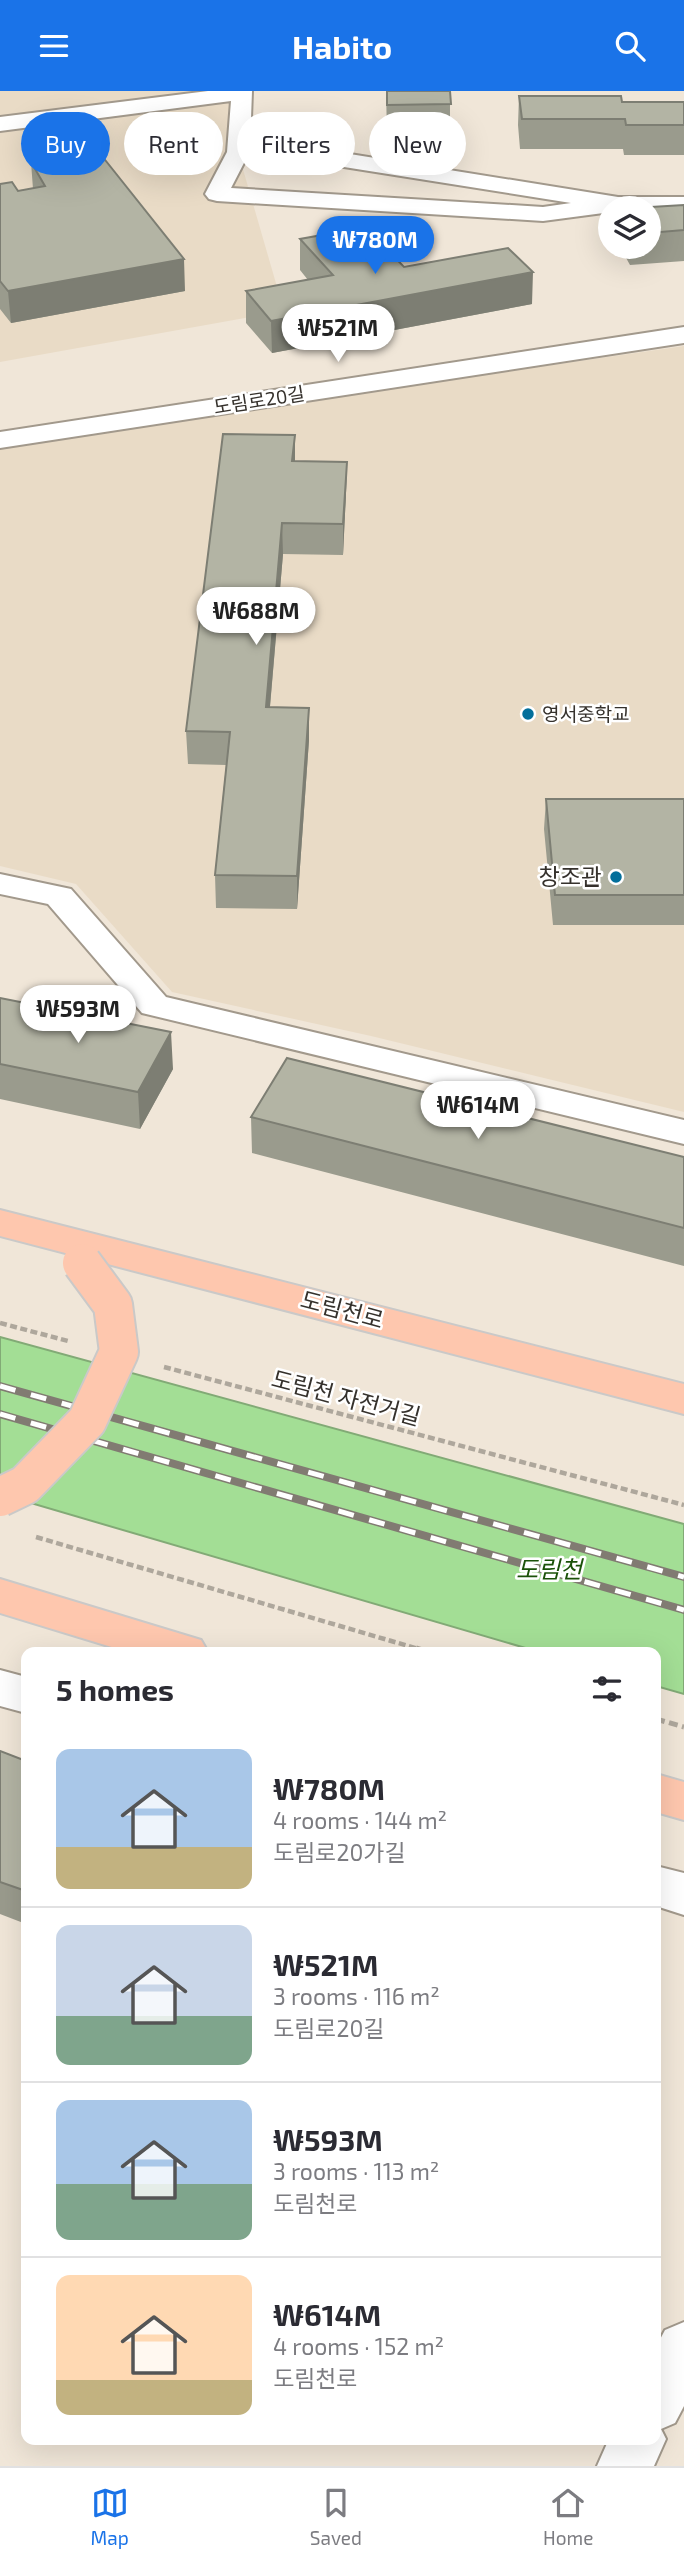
<!DOCTYPE html>
<meta charset="utf-8">
<style>
body{margin:0;font-family:"Exo 2","Noto Sans KR",sans-serif;background:#f7f7f7;color:#2b2b33;height:100vh;display:flex;flex-direction:column;font-size:26px;white-space:nowrap}
*{box-sizing:border-box;margin:0}
p{font-size:23px;color:#7c7c81}
.icon{flex:none;width:38px;height:38px;fill:none;stroke:currentColor;stroke-width:2;stroke-linecap:round;stroke-linejoin:round}
.map{position:relative;flex:1;overflow:hidden}
.details{position:absolute;left:21px;top:1556px;width:640px;height:798px;display:flex;flex-direction:column;background:#fff;border-radius:14px;box-shadow:0 7px 28px #0002}
.details>*{flex:none}
.top-card{position:absolute;left:21px;top:21px;width:642px;height:63px;display:flex;gap:14px}
.fabs{position:absolute;left:598px;top:105px;display:grid;gap:14px}
.fabs a{display:grid;place-items:center;width:63px;height:63px;border-radius:50%;background:#fff;box-shadow:0 7px 28px #0002;font-size:35px}
.price{position:absolute;translate:-50% -60px;padding:0 16px;border-radius:24px;background:#fff;color:#222;font-size:23px;line-height:46px;filter:drop-shadow(0 2px 4px #0008)}
.price::after{content:'';position:absolute;left:50%;top:42px;width:21px;height:16px;margin-left:-10px;background:inherit;clip-path:polygon(0 0,100% 0,50% 100%)}
.price.selected{background:#1a73e8;color:#fff}
ul{padding:0;list-style:none}
li{display:flex;align-items:center;gap:21px;height:175px;padding:0 35px}
li+li{border-top:2px solid #e1e1e2}
li span{display:grid;place-items:center;flex:none;width:196px;height:140px;border-radius:14px;color:#555}
li>.icon{margin-inline-start:auto}
span .icon{width:84px;height:84px;fill:#fffc;stroke-width:1}
li b{font-size:30px}
h2{display:flex;justify-content:space-between;align-items:center;height:84px;padding:0 35px;font-size:30px}
.pill{padding:0 24px;border-radius:32px;background:#fff;box-shadow:0 7px 28px #0002;font-size:24px;line-height:63px}
.pill.selected{background:#1a73e8;color:#fff}
header{display:flex;justify-content:space-between;align-items:center;height:91px;padding:0 35px;background:#1a73e8;color:#fff;font-size:32px;font-weight:700}
.dock{display:flex;justify-content:space-around;align-items:center;height:98px;border-top:2px solid #e1e1e2;background:#fff;font-size:19px;color:#7c7c81}
.dock a{display:grid;justify-items:center;gap:4px}
.dock .selected{color:#1a73e8}
.map>svg:first-child{display:block}
.built{fill:#e9dbc6}
.water{fill:#a3de95;stroke:#82aa76;stroke-width:2}
.lines{fill:none;stroke-linecap:round;stroke-linejoin:round}
.minor-casing{stroke:#a2998c;stroke-width:4}
.major-casing{stroke:#cac9c8;stroke-width:4}
.path-far1{stroke:#aea79c;stroke-width:4.5;stroke-dasharray:7 3.5;stroke-linecap:butt}
.path{stroke:#aea79c;stroke-width:5;stroke-dasharray:9 4.5;stroke-linecap:butt}
.minor{fill:#fff;fill-rule:evenodd}
.major{fill:#fec7ae;fill-rule:evenodd}
.rail-casing{stroke:#817b72;stroke-width:8}
.rail{stroke:#fff;stroke-width:5;stroke-dasharray:16;stroke-linecap:butt}
.major-bridge-casing{stroke:#cac9c8;stroke-width:42;stroke-linecap:butt}
.major-bridge{stroke:#fec7ae;stroke-width:38}
.wall{fill:#9a9b8d}
.shaded-wall{fill:#7d7e73}
.building{fill:#b3b4a4;stroke:#7d7e73;stroke-width:2}
.poi-dot{fill:#036f9b;stroke:#fff;stroke-width:2.5}
.labels{text-anchor:middle;stroke-width:5;stroke-linejoin:round;paint-order:stroke}
.far-street-label{font-size:19px;fill:#35312c;stroke:#fff}
.far-poi-label{font-size:19px;fill:#35312c;stroke:#fff;text-anchor:start}
.poi-label{font-size:23px;fill:#35312c;stroke:#fff;text-anchor:end}
.street-label{font-size:23px;fill:#35312c;stroke:#fff}
.water-label{font-size:24px;font-style:italic;fill:#1b5209;stroke:#fff}
</style>
<header><svg class="icon" aria-label="menu" viewBox="0 0 24 24"><path d="M4 6h16M4 12h16M4 18h16"/></svg>Habito<svg class="icon" aria-label="search" viewBox="0 0 24 24"><circle cx="10" cy="10" r="6"/><path d="M15 15l6 6"/></svg></header>
<div class="map">
<svg width="684" height="2375" viewBox="0 0 684 2375">
<rect width="100%" height="100%" fill="#f0e6d8"/>
<!-- built -->
<path class="built" d="M 0,0 L 239,0 L 238,61 L 284,220 L 0,271 Z
M 684,255 L 684,1021 L 371,945 L 172,901 L 76,793 L 0,775 L 0,353 Z"/>
<!-- water -->
<path class="water" d="M 0,1246 L 684,1433 L 684,1603 L 656,1595 L 656,1561 L 539,1561 L 0,1403 Z"/>
<g class="lines">
<defs>
<path id="minor" d="M 208,0 L 252,0 L 250,55 L 325,59 L 618,106 L 684,106 L 684,120 L 611,117 L 611,121 L 543,130 L 217,110 L 209,108 L 205,103 L 227,61 L 231,10 L 0,40 L 0,26 ZM 246,68 L 325,73 L 571,112 L 543,116 L 231,97 Z
M 684,236 L 684,252 L 0,357 L 0,341 Z
M 0,783 L 71,798 L 166,906 L 684,1029 L 684,1053 L 142,922 L 48,813 L 0,803 Z
M 0,1579 L 26,1586 L 26,1622 L 0,1615 Z
M 656,1775 L 684,1782 L 684,1824 L 656,1815 Z
M 684,2231 L 684,2315 L 675,2332 L 661,2338 L 666,2348 L 654,2375 L 597,2375 L 609,2348 L 656,2348 L 656,2256 L 665,2239 Z"/>
<path id="major" d="M 0,1119 L 684,1293 L 684,1323 L 0,1145 Z
M 0,1488 L 201,1549 L 208,1561 L 128,1561 L 0,1522 Z
M 656,1683 L 684,1691 L 684,1729 L 656,1721 Z"/>
</defs>
<!-- minor casing -->
<use href="#minor" class="minor-casing"/>
<!-- major casing -->
<use href="#major" class="major-casing"/>
<!-- path-far1 -->
<path class="path-far1" d="M 0,1232 L 68,1250
M 164,1276 L 684,1414
M 36,1446 L 422,1559"/>
<!-- path -->
<path class="path" d="M 416,1557 L 429,1561
M 656,1628 L 684,1636"/>
<!-- minor -->
<use href="#minor" class="minor"/>
<!-- major -->
<use href="#major" class="major"/>
<defs>
<path id="rail" d="M 0,1295 L 684,1486
M 0,1323 L 684,1519"/>
</defs>
<!-- rail casing -->
<use href="#rail" class="rail-casing"/>
<!-- rail -->
<use href="#rail" class="rail"/>
<defs>
<path id="major-bridge" d="M 0,1406 L 25,1394 L 87,1330 L 119,1261 L 113,1214 L 82,1172"/>
</defs>
<!-- major-bridge casing -->
<use href="#major-bridge" class="major-bridge-casing"/>
<!-- major-bridge -->
<use href="#major-bridge" class="major-bridge"/>
</g>
<!-- wall -->
<path class="wall" d="M 386,0 L 450,0 L 450,43 L 387,43 Z
M 519,5 L 622,11 L 684,11 L 684,64 L 624,64 L 623,58 L 520,58 L 518,34 Z
M 31,71 L 185,200 L 11,232 L 0,218 L 0,93 L 18,100 L 33,98 Z
M 684,114 L 684,170 L 630,174 L 620,156 L 649,156 L 649,117 Z
M 300,148 L 404,176 L 532,213 L 272,262 L 246,232 L 246,200 L 308,189 L 300,179 Z
M 295,344 L 295,370 L 347,371 L 346,402 L 343,464 L 283,463 L 270,616 L 309,617 L 309,649 L 297,818 L 216,817 L 215,784 L 226,674 L 188,673 L 186,640 Z
M 546,708 L 684,708 L 684,834 L 553,834 L 544,738 Z
M 0,907 L 173,978 L 140,1038 L 0,1008 Z
M 251,1026 L 684,1066 L 684,1175 L 252,1062 Z
M 0,1660 L 26,1670 L 26,1833 L 0,1823 Z"/>
<!-- shaded-wall -->
<path class="shaded-wall" d="M 184,168 L 185,200 L 11,232 L 8,200 Z
M 533,181 L 532,213 L 272,262 L 271,230 Z
M 295,344 L 295,375 L 292,370 Z
M 347,371 L 346,402 L 343,464 L 343,433 Z
M 282,432 L 283,463 L 267,649 L 266,616 Z
M 309,617 L 309,649 L 297,818 L 297,785 Z
M 171,941 L 173,978 L 140,1038 L 138,1001 Z"/>
<!-- building -->
<path class="building" d="M 387,0 L 450,0 L 451,13 L 387,14 Z
M 519,5 L 621,5 L 622,11 L 684,11 L 684,34 L 626,34 L 625,28 L 522,28 Z
M 98,60 L 184,168 L 8,200 L 0,190 L 0,93 L 12,91 L 18,100 L 45,95 L 31,71 Z
M 684,114 L 684,139 L 649,142 L 649,117 L 634,117 Z
M 366,136 L 404,176 L 508,157 L 533,181 L 271,230 L 246,200 L 333,184 L 300,148 Z
M 223,343 L 295,344 L 292,370 L 347,371 L 343,433 L 282,432 L 266,616 L 309,617 L 297,785 L 215,784 L 230,641 L 186,640 Z
M 546,708 L 684,708 L 684,804 L 555,804 Z
M 0,907 L 171,941 L 138,1001 L 0,973 Z
M 287,967 L 684,1066 L 684,1137 L 251,1026 Z
M 0,1660 L 26,1670 L 26,1800 L 0,1791 Z"/>
<!-- markers -->
<g class="poi-dot">
<circle cx="528" cy="623" r="7"/>
<circle cx="616" cy="786" r="7"/>
</g>
<g class="labels">
<!-- far-street labels -->
<g class="far-street-label">
<text transform="translate(259 309) rotate(-9)" y="7">도림로20길</text>
</g>
<!-- far-poi labels -->
<g class="far-poi-label">
<text x="542" y="630">영서중학교</text>
</g>
<!-- poi labels -->
<g class="poi-label">
<text x="602" y="794">창조관</text>
</g>
<!-- street labels -->
<g class="street-label">
<text transform="translate(342 1219) rotate(15)" y="8">도림천로</text>
<text transform="translate(346 1307) rotate(15)" y="8">도림천 자전거길</text>
</g>
<!-- water labels -->
<g class="water-label">
<text x="549" y="1487">도림천</text>
</g>
</g>
</svg>
<div class="fabs">
<a><svg class="icon" aria-label="layers" viewBox="0 0 24 24"><path d="M12 4l9 5-9 5-9-5zM3 14l9 5 9-5"/></svg></a>
</div>
<b class="price selected" style="left:375px;top:185px">₩780M</b>
<b class="price" style="left:338px;top:273px">₩521M</b>
<b class="price" style="left:256px;top:556px">₩688M</b>
<b class="price" style="left:78px;top:954px">₩593M</b>
<b class="price" style="left:478px;top:1050px">₩614M</b>
<div class="top-card">
<a class="pill selected">Buy</a>
<a class="pill">Rent</a>
<a class="pill">Filters</a>
<a class="pill">New</a>
</div>
<section class="details">
<h2>5 homes<svg class="icon" aria-label="filters" viewBox="0 0 24 24"><path d="M4 7h16M4 17h16"/><circle cx="9" cy="7" r="2"/><circle cx="15" cy="17" r="2"/></svg></h2>
<ul>
<li><span style="background:linear-gradient(#a9c7e8 70%,#c2b280 0)"><svg class="icon" aria-label="home" viewBox="0 0 24 24"><path d="M3 11l9-7 9 7M6 9v11h12V9"/></svg></span><div><b>₩780M</b><p>4 rooms · 144 m²</p><p>도림로20가길</p></div></li>
<li><span style="background:linear-gradient(#c9d6e8 65%,#7fa58c 0)"><svg class="icon" aria-label="home" viewBox="0 0 24 24"><path d="M3 11l9-7 9 7M6 9v11h12V9"/></svg></span><div><b>₩521M</b><p>3 rooms · 116 m²</p><p>도림로20길</p></div></li>
<li><span style="background:linear-gradient(#a9c7e8 60%,#7fa58c 0)"><svg class="icon" aria-label="home" viewBox="0 0 24 24"><path d="M3 11l9-7 9 7M6 9v11h12V9"/></svg></span><div><b>₩593M</b><p>3 rooms · 113 m²</p><p>도림천로</p></div></li>
<li><span style="background:linear-gradient(#ffd9b3 75%,#c2b280 0)"><svg class="icon" aria-label="home" viewBox="0 0 24 24"><path d="M3 11l9-7 9 7M6 9v11h12V9"/></svg></span><div><b>₩614M</b><p>4 rooms · 152 m²</p><p>도림천로</p></div></li>
</ul>
</section>
</div>
<nav class="dock">
<a class="selected"><svg class="icon" aria-label="map" viewBox="0 0 24 24"><path d="M3 6l6-2 6 2 6-2v14l-6 2-6-2-6 2zM9 4v14M15 6v14"/></svg>Map</a>
<a><svg class="icon" aria-label="saved" viewBox="0 0 24 24"><path d="M7 4h10v16l-5-4-5 4z"/></svg>Saved</a>
<a><svg class="icon" aria-label="home" viewBox="0 0 24 24"><path d="M3 11l9-7 9 7M6 9v11h12V9"/></svg>Home</a>
</nav>
